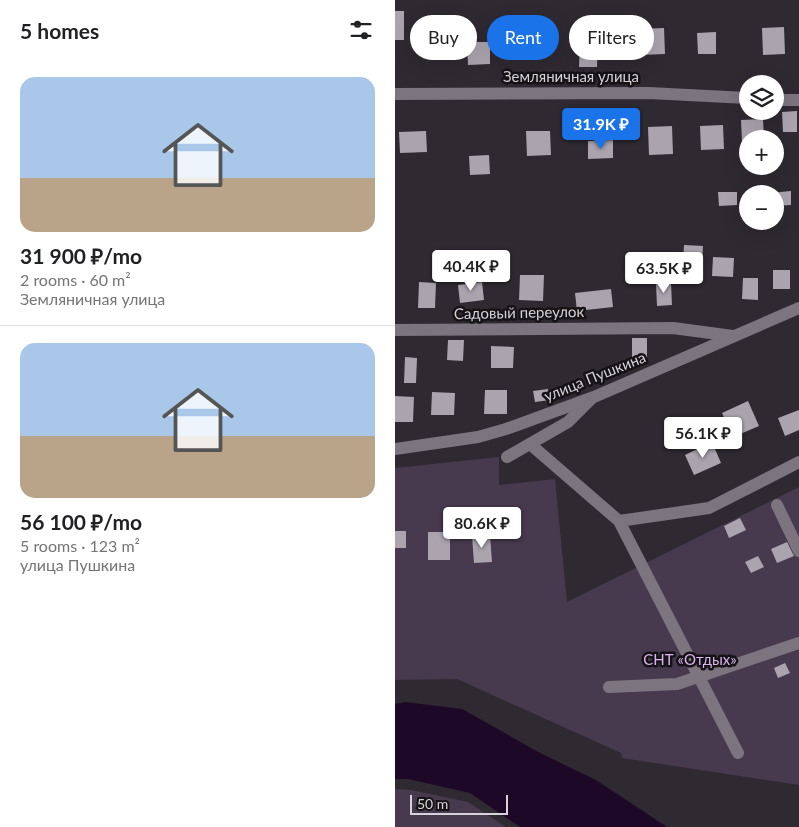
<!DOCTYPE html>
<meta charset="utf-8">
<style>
body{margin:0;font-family:Lato,sans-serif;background:#f6f6f6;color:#202124;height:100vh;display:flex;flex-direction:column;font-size:19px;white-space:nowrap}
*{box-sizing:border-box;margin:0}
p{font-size:16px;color:#757577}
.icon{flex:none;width:28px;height:28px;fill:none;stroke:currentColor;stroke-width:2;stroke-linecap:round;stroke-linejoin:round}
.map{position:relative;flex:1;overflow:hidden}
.side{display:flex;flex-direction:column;background:#fff;width:395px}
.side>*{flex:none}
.hud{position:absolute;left:15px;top:15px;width:314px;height:45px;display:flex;gap:10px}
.tools{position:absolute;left:344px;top:75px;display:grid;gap:10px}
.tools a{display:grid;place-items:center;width:45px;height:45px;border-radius:50%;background:#fff;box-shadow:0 5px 20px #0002;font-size:25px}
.scale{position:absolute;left:15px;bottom:12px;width:98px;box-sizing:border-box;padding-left:5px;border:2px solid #d6d3d9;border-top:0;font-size:14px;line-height:18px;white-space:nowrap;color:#d6d3d9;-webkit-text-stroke:4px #161317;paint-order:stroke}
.price{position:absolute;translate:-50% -42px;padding:0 11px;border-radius:5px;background:#fff;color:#222;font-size:16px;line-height:32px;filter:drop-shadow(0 1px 2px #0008)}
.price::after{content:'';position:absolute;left:50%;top:30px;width:15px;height:11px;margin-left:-8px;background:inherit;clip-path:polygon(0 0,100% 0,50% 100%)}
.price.selected{background:#1a73e8;color:#fff}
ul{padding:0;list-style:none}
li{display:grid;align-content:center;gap:10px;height:265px;padding:0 20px}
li+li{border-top:1px solid #e0e0e0}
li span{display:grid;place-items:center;height:155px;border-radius:15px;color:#555}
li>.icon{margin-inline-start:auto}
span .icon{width:90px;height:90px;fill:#fffc;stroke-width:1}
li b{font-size:21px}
h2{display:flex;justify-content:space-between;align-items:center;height:60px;padding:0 20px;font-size:21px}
.pill{padding:0 18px;border-radius:22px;background:#fff;box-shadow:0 5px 20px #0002;font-size:18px;line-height:45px}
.pill.selected{background:#1a73e8;color:#fff}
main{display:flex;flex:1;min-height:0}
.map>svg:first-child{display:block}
.green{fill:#47394e}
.water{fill:#1d0827}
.building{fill:#aba4af}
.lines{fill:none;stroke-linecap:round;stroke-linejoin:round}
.minor{stroke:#7c7580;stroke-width:12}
.labels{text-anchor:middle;stroke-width:5;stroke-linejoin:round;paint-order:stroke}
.street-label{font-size:15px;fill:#d6d3d9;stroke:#161317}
.park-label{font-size:15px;fill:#dbb3ef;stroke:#161317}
</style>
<main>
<section class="side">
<h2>5 homes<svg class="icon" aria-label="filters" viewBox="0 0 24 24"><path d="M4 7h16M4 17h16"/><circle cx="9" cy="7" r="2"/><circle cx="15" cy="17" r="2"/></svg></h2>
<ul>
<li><span style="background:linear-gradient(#a9c7e8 65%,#b9a48a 0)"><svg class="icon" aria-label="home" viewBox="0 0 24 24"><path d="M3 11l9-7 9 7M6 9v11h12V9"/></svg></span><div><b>31 900 ₽/mo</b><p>2 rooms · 60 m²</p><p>Земляничная улица</p></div></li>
<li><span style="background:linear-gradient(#a9c7e8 60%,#b9a48a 0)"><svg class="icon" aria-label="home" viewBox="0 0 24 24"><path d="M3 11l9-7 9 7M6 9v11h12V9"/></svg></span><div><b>56 100 ₽/mo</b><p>5 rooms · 123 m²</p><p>улица Пушкина</p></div></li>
</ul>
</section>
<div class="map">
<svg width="404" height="827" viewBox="0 0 404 827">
<rect width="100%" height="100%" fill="#2f2932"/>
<!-- green -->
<path class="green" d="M 104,457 L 104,485 L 160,479 L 172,602 L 404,487 L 404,785 L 227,758 L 226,753 L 62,679 L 0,680 L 0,468 Z
M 0,789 L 16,790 L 73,802 L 111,827 L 0,827 Z"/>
<!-- water -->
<path class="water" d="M 10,702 L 67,709 L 145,753 L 201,780 L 272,827 L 125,827 L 75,793 L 13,779 L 0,779 L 0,704 Z"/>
<!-- building -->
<path class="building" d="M 0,11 L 9,11 L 9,40 L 0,40 Z
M 389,27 L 390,54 L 368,55 L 367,28 Z
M 269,28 L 270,54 L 245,55 L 245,29 Z
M 321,32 L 321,54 L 303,54 L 302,33 Z
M 123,36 L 144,36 L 144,57 L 123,58 Z
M 72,42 L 95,42 L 95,64 L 73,65 Z
M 185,42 L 203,42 L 202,67 L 184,67 Z
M 402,111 L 402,132 L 388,132 L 387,112 Z
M 368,119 L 369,139 L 352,139 L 352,141 L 347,142 L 346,120 Z
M 328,125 L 329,149 L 306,150 L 305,126 Z
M 277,126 L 278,154 L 254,155 L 253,127 Z
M 31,131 L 32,152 L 5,153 L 4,132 Z
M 131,131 L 155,131 L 156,155 L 132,156 Z
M 218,140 L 218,158 L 193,159 L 193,141 Z
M 94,155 L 95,174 L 75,175 L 74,156 Z
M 396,191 L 396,205 L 380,206 L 380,194 L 364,194 Z
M 323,192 L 342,192 L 342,205 L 324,206 Z
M 289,245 L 308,246 L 307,264 L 288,263 Z
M 318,257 L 339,258 L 338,277 L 317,276 Z
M 378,270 L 395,270 L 395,289 L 378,289 Z
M 125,275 L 149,275 L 148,301 L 124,300 Z
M 348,278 L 363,278 L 363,300 L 347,299 Z
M 24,282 L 41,283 L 40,308 L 23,308 Z
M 87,282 L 89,300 L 65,303 L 63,285 Z
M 276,283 L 277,305 L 262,306 L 261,284 Z
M 216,289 L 218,307 L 182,311 L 180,293 Z
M 237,338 L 252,338 L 252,364 L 237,364 Z
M 53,340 L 69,340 L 68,361 L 52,360 Z
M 96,346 L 119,347 L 118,368 L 96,368 Z
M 10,357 L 22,358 L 21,383 L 9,383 Z
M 153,389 L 155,400 L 140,402 L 138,391 Z
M 90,390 L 112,390 L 112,414 L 89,414 Z
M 37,392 L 60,393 L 59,415 L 36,415 Z
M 0,396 L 19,397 L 18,422 L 0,422 Z
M 353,401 L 364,426 L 338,437 L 327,413 Z
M 404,410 L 404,430 L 390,436 L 383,418 Z
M 317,442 L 326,463 L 299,475 L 290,455 Z
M 345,518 L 351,530 L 334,538 L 329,526 Z
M 0,531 L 11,531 L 11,548 L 0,548 Z
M 33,532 L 55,532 L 55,560 L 33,560 Z
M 95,535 L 97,562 L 79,563 L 77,536 Z
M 392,542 L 399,556 L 382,563 L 376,549 Z
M 363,556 L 369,567 L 356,573 L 350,562 Z
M 390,663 L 395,673 L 383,678 L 379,668 Z"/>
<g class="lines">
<!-- minor -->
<path class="minor" d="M 0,94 L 254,93 L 352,98
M 380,100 L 404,100
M 0,330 L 278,328 L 338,336
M 135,444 L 224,521 L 343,753
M 0,449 L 83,437 L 111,429 L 199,397 L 404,308
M 112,457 L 173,422 L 196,399
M 382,505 L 404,551
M 224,521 L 314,508 L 404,462
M 214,687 L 282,684 L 404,643"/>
</g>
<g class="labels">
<!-- street labels -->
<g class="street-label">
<text x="176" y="82">Земляничная улица</text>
<text transform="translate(124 313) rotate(-1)" y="5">Садовый переулок</text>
<text transform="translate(200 377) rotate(-22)" y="5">улица Пушкина</text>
</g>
<!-- park labels -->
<g class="park-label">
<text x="295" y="665">СНТ «Отдых»</text>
</g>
</g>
</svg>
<div class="tools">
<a><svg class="icon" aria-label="layers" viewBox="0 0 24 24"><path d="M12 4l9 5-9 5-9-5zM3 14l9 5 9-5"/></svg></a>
<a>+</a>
<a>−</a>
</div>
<div class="scale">50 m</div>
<b class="price selected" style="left:206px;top:150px">31.9K ₽</b>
<b class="price" style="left:76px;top:292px">40.4K ₽</b>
<b class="price" style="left:269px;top:294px">63.5K ₽</b>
<b class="price" style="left:308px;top:459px">56.1K ₽</b>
<b class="price" style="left:87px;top:549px">80.6K ₽</b>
<div class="hud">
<a class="pill">Buy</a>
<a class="pill selected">Rent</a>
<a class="pill">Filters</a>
</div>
</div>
</main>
